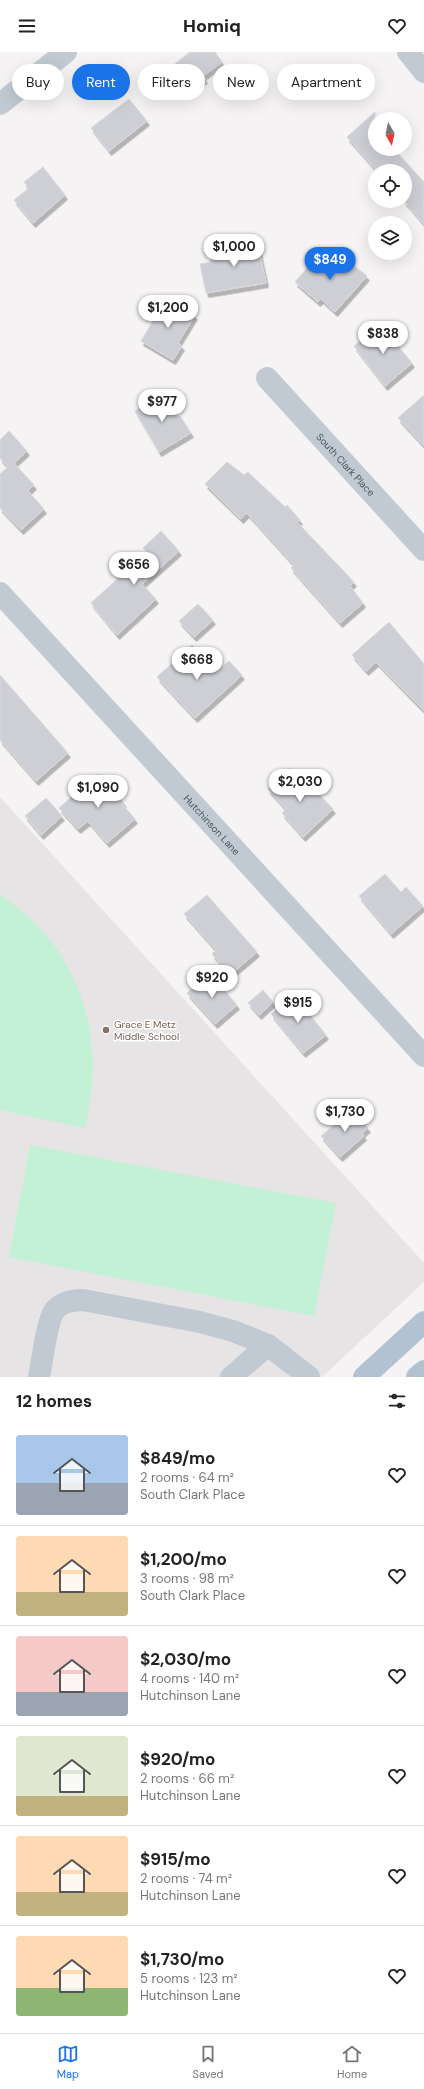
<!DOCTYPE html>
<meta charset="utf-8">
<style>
body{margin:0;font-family:"DM Sans",sans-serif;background:#f6f6f6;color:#222;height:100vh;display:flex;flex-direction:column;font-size:15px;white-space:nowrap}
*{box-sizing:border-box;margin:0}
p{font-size:13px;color:#767676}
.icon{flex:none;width:22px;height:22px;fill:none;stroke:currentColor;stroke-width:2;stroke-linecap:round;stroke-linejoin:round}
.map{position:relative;height:1325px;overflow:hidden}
.sheet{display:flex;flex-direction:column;background:#fff;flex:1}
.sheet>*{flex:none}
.top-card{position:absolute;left:12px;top:12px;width:400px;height:36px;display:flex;gap:8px}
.needle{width:26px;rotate:171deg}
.buttons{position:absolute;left:368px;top:60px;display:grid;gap:8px}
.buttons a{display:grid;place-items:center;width:44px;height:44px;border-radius:50%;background:#fff;box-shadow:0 4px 16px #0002;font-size:20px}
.price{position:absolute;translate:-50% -34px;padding:0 9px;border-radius:14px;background:#fff;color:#222;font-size:13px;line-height:26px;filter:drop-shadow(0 1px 2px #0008)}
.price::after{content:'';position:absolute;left:50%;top:24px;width:12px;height:9px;margin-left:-6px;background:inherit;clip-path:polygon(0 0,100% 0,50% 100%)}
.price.active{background:#1a73e8;color:#fff}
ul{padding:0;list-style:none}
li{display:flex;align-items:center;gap:12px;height:100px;padding:0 16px}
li+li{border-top:1px solid #e0e0e0}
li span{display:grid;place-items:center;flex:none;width:112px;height:80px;border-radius:4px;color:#555}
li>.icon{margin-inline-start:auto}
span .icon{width:48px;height:48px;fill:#fffc;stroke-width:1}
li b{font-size:17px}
h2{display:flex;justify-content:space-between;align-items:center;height:48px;padding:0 16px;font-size:17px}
.chip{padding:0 14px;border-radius:18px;background:#fff;box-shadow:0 4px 16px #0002;font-size:14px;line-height:36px}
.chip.active{background:#1a73e8;color:#fff}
header{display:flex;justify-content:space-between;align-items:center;height:52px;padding:0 16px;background:#fff;font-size:18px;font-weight:800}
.tabs{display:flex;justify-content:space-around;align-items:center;height:56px;border-top:1px solid #e0e0e0;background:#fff;font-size:11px;color:#767676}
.tabs a{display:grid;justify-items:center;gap:2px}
.tabs .active{color:#1a73e8}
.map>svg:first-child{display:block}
.education{fill:#e6e4e5}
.green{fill:#c3f1d5}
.building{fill:#cdcfd5;stroke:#d7d9de;filter:url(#shadow)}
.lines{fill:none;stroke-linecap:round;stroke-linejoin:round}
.minor{stroke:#c1cad2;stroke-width:22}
.major{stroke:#b3c2d1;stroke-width:22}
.education-dot{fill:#8d6e63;stroke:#fff;stroke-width:1.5}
.labels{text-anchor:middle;stroke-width:3;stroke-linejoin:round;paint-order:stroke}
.street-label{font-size:10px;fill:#4a5661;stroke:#fff}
.education-label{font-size:10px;fill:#785e54;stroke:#fff;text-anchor:start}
</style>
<header><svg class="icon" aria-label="menu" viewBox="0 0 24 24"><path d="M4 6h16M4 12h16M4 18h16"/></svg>Homiq<svg class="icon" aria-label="heart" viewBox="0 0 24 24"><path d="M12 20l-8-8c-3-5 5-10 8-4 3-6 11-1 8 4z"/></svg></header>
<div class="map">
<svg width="424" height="1325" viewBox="0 0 424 1325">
<defs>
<filter id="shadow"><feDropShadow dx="2.5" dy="4.5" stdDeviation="0" flood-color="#0004"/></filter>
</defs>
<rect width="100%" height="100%" fill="#f5f3f3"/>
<!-- education -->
<path class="education" d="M 0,745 L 424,1211 L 424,1230 L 322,1325 L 0,1325 Z"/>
<!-- green -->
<path class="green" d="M 0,843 C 81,896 107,984 85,1076 L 0,1058 Z
M 30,1093 L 336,1151 L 314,1264 L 9,1205 Z"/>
<!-- building -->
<path class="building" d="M 190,0 L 215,0 L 222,10 L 203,24 L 205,27 L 190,39 L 171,15 Z
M 129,47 L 147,69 L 109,99 L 91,76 Z
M 375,60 L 375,97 L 394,97 L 424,130 L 424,172 L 404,149 L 405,119 L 377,119 L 347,85 Z
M 43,115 L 65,143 L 33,171 L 14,148 L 29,136 L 24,130 Z
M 257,189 L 266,231 L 206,241 L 200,212 L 211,210 L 210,204 L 213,203 L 213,201 L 233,197 L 232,193 Z
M 322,199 L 346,219 L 352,212 L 367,224 L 335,260 L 321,247 L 318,250 L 295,230 Z
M 167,246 L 195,263 L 178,291 L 182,294 L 173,308 L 141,289 Z
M 380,272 L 412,311 L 385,334 L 354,294 Z
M 164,342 L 178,365 L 180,364 L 191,381 L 159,400 L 135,359 Z
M 424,343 L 424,394 L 398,366 Z
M 9,379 L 27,399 L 14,411 L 34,433 L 28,439 L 44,457 L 21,478 L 0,456 L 0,422 L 8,415 L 0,406 L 0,388 Z
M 227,410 L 244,423 L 248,420 L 285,455 L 287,453 L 300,468 L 297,470 L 354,530 L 350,534 L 363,551 L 340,571 L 291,516 L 294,513 L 247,461 L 241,467 L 205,432 Z
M 161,479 L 179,499 L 142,532 L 156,547 L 117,583 L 91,551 L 147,500 L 143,496 Z
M 198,552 L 213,568 L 194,585 L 179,569 Z
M 389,570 L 424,612 L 424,659 L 376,610 L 366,619 L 352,603 Z
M 192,593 L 214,617 L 216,615 L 219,618 L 229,609 L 242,623 L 195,666 L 157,625 Z
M 0,623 L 68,701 L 36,729 L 0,688 Z
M 290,716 L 315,743 L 318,741 L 333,757 L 303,785 L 282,761 L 286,757 L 268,737 Z
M 98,722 L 124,751 L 122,752 L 135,767 L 107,791 L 88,769 L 78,777 L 59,756 Z
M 46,746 L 62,764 L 41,783 L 25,764 Z
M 385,822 L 401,840 L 406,835 L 423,854 L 391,882 L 359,844 Z
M 207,843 L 257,900 L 230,923 L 212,902 L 216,898 L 184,862 Z
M 210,921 L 237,953 L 215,972 L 187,941 Z
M 263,938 L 273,950 L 259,963 L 248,951 Z
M 294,943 L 326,983 L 303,1001 L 271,962 Z
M 352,1058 L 368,1076 L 362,1081 L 364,1084 L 340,1105 L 321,1084 Z"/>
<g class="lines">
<!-- minor -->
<g class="minor">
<path d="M 408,0 L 424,20"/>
<path d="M 0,52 L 66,0"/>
<path id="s1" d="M 267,326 L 424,498"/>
<path id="s2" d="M 0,541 L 424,1004"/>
<path d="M 39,1325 C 42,1311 47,1267 55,1258 C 62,1250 73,1248 83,1248 L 200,1270 L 233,1279 L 268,1293 L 309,1325"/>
<path d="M 231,1325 L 268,1293"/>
</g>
<!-- major -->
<path class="major" d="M 364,1325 L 424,1270
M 417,1325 L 424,1319"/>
</g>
<!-- markers -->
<circle class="education-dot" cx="106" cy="978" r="4"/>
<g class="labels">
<!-- street labels -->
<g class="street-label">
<text dy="4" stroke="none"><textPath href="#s1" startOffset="117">South Clark Place</textPath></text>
<text dy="4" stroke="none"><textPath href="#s2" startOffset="314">Hutchinson Lane</textPath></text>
</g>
<!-- education labels -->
<g class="education-label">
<text x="114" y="976">Grace E Metz<tspan x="114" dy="12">Middle School</tspan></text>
</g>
</g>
</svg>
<div class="buttons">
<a><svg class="needle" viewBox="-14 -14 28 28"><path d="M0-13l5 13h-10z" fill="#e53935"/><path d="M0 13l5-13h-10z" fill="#767676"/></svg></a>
<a><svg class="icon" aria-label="locate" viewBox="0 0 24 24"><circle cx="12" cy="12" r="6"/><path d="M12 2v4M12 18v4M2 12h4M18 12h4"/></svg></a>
<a><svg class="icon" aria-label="layers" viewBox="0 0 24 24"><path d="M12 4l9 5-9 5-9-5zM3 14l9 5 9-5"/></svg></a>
</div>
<b class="price" style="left:234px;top:216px">$1,000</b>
<b class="price active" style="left:330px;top:229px">$849</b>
<b class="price" style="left:168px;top:277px">$1,200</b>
<b class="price" style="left:383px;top:303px">$838</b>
<b class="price" style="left:162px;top:371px">$977</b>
<b class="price" style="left:134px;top:534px">$656</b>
<b class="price" style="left:197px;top:629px">$668</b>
<b class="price" style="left:300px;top:751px">$2,030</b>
<b class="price" style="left:98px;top:757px">$1,090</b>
<b class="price" style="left:212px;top:947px">$920</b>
<b class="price" style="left:298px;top:972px">$915</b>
<b class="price" style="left:345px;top:1081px">$1,730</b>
<div class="top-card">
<a class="chip">Buy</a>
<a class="chip active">Rent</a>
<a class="chip">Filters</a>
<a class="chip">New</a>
<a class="chip">Apartment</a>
</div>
</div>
<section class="sheet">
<h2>12 homes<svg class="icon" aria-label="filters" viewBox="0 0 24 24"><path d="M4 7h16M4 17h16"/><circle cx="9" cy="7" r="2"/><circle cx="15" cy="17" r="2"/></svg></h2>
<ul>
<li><span style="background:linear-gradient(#a9c7e8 60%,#9aa5b1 0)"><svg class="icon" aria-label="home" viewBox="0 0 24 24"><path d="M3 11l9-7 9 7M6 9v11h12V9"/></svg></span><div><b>$849/mo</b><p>2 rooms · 64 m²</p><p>South Clark Place</p></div><svg class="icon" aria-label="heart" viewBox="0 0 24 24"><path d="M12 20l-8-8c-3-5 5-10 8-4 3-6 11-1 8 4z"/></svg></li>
<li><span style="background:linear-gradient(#ffd9b3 70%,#c2b280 0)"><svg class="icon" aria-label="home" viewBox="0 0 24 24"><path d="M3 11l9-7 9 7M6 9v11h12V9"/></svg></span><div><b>$1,200/mo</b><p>3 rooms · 98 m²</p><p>South Clark Place</p></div><svg class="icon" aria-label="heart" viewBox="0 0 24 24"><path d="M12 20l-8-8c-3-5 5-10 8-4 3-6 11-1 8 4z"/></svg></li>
<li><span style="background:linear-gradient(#f6c9c9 70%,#9aa5b1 0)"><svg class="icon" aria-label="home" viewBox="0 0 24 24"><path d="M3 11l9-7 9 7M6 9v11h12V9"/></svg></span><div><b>$2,030/mo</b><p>4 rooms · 140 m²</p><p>Hutchinson Lane</p></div><svg class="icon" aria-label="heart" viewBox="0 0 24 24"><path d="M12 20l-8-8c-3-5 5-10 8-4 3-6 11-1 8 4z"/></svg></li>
<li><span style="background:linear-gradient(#dfe7d0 75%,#c2b280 0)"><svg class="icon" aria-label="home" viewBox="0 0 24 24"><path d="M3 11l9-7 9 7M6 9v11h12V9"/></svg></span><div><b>$920/mo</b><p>2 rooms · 66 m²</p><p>Hutchinson Lane</p></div><svg class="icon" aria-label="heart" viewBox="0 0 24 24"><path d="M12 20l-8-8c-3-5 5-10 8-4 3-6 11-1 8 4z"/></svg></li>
<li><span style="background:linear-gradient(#ffd9b3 70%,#c2b280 0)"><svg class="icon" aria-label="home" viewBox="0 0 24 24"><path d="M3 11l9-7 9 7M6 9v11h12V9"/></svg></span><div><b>$915/mo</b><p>2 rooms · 74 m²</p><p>Hutchinson Lane</p></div><svg class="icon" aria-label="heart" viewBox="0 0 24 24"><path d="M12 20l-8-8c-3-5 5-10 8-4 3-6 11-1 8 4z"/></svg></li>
<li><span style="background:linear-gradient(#ffd9b3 65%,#8fb573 0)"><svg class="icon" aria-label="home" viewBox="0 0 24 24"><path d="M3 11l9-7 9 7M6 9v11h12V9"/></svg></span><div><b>$1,730/mo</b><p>5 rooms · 123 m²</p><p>Hutchinson Lane</p></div><svg class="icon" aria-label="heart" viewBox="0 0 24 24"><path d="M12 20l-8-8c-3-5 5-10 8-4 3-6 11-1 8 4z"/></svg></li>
</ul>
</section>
<nav class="tabs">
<a class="active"><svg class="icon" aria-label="map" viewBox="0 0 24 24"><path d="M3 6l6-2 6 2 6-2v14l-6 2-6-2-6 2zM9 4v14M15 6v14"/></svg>Map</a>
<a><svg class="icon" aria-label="saved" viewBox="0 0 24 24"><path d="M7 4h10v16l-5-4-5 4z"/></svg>Saved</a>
<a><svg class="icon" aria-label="home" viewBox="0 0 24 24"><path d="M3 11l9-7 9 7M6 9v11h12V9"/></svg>Home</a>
</nav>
